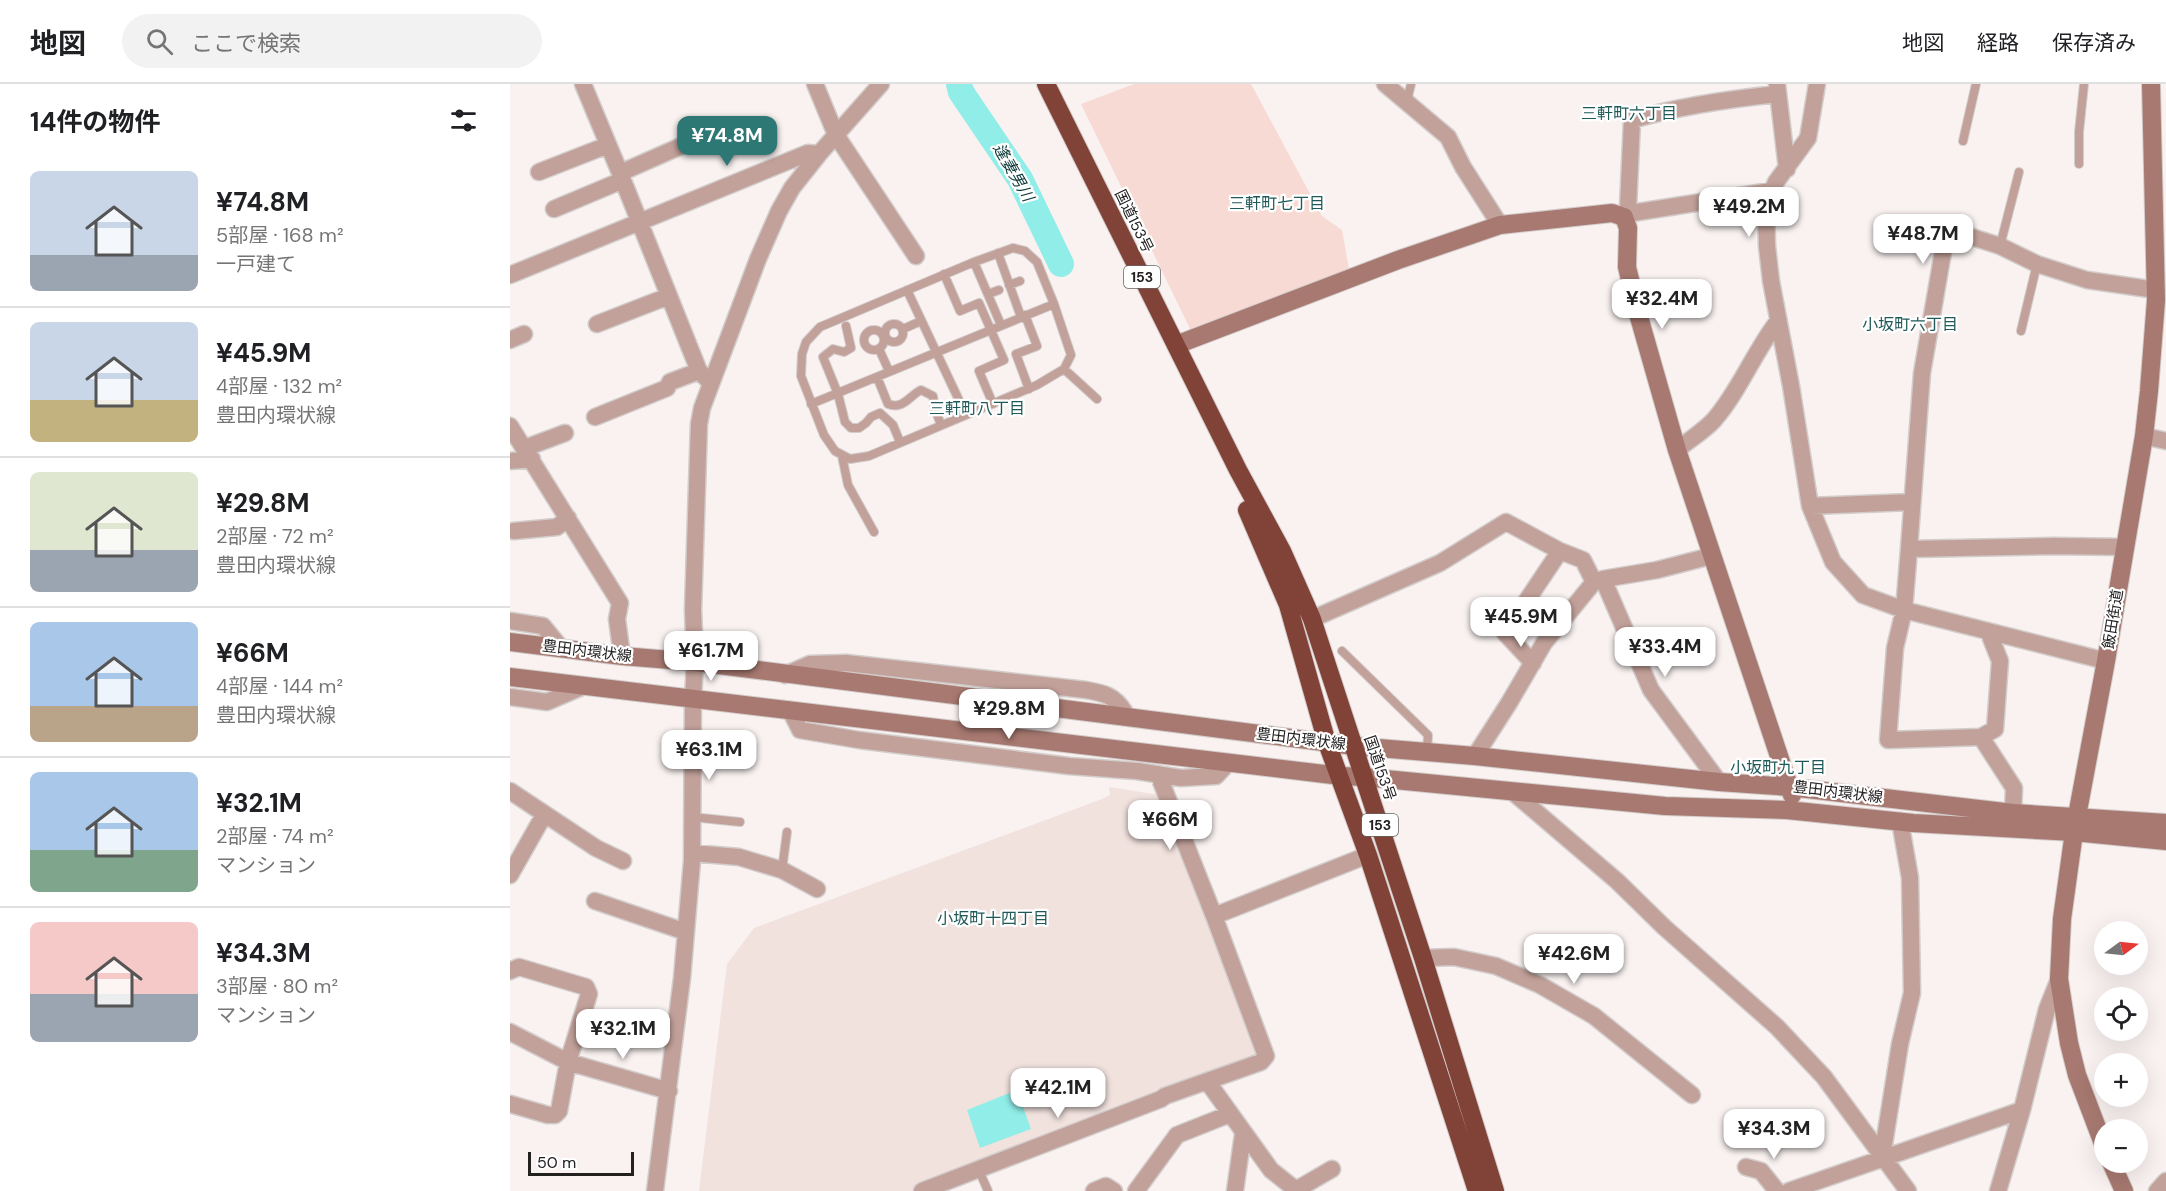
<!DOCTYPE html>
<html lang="ja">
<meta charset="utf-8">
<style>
body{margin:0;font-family:"DM Sans","Noto Sans JP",sans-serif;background:#f2f2f2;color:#202124;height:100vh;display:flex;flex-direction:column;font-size:22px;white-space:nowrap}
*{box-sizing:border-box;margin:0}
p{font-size:20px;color:#757577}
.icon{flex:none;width:33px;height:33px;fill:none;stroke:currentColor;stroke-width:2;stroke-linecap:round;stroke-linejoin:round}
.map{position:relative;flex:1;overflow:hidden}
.details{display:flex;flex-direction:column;background:#fff;width:510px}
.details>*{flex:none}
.needle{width:39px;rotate:75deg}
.buttons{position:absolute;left:1584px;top:837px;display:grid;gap:12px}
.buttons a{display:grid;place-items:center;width:54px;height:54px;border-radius:50%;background:#fff;box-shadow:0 6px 24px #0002;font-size:30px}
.scale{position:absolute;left:18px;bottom:15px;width:106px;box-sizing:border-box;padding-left:6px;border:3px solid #232020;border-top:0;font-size:16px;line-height:21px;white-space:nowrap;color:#232020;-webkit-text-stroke:4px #fff;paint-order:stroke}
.price{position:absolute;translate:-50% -51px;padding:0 14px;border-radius:12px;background:#fff;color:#222;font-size:20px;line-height:39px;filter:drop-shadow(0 2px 3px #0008)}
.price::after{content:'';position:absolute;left:50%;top:36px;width:18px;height:14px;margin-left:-9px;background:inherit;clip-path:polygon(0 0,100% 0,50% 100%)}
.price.on{background:#2d7774;color:#fff}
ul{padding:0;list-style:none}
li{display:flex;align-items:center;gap:18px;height:150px;padding:0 30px}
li+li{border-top:2px solid #e0e0e0}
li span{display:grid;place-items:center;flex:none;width:168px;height:120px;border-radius:9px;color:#555}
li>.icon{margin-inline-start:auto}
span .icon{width:72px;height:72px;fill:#fffc;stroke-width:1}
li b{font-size:26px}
h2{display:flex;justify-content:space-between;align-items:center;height:72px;padding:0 30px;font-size:26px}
header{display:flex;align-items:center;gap:36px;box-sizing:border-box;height:84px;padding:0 30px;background:#fff;border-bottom:2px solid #e0e0e0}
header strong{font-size:28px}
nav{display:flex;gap:33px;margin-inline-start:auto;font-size:21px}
.search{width:420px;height:54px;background:#f2f2f2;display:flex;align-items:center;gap:15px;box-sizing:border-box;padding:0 21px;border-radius:33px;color:#757577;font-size:22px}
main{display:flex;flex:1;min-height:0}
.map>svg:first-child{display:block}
.built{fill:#f1e2de}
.green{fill:#f8dad4}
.water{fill:#90ede8}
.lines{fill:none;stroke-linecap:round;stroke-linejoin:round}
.river{stroke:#90ede8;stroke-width:26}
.lane-casing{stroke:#d2cccb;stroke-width:10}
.street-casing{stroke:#d2cccb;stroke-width:19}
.secondary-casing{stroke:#d2cccb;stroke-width:20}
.highway-casing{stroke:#d2cccb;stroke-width:20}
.lane{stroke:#c2a19a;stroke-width:8}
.street{stroke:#c2a19a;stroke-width:16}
.secondary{stroke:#a77970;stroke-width:18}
.highway{stroke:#814237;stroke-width:18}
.labels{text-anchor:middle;stroke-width:4.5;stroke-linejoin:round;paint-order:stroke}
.shield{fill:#fff;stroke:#656363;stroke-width:1.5}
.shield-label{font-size:14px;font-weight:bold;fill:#232020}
.street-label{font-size:15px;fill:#232020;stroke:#fff}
.neighbourhood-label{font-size:16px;fill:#205a58;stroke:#fff}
.water-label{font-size:16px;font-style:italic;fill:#093736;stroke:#fff}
</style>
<header>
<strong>地図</strong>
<div class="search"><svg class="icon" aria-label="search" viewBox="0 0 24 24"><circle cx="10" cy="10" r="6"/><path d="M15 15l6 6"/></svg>ここで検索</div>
<nav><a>地図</a><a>経路</a><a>保存済み</a></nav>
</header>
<main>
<section class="details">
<h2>14件の物件<svg class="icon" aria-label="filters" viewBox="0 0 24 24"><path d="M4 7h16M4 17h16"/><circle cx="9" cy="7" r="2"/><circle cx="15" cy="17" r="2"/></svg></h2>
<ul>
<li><span style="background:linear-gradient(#c9d6e8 70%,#9aa5b1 0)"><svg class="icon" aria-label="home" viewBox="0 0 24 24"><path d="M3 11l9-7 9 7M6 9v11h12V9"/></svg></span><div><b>¥74.8M</b><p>5部屋 · 168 m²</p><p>一戸建て</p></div></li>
<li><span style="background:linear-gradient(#c9d6e8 65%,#c2b280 0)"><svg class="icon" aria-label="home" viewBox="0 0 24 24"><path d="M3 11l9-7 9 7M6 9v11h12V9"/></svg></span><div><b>¥45.9M</b><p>4部屋 · 132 m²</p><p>豊田内環状線</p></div></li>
<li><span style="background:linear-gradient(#dfe7d0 65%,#9aa5b1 0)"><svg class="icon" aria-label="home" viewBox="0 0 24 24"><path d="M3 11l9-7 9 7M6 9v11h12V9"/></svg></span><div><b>¥29.8M</b><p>2部屋 · 72 m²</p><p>豊田内環状線</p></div></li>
<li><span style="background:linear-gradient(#a9c7e8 70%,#b9a48a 0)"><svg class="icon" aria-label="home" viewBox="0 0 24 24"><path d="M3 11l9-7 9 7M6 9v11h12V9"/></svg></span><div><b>¥66M</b><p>4部屋 · 144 m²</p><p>豊田内環状線</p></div></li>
<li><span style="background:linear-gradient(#a9c7e8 65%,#7fa58c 0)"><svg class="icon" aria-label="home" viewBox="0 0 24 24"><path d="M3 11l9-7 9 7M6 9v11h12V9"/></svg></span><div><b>¥32.1M</b><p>2部屋 · 74 m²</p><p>マンション</p></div></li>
<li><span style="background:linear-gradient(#f6c9c9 60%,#9aa5b1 0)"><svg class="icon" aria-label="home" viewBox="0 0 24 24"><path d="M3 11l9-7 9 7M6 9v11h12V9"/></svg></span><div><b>¥34.3M</b><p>3部屋 · 80 m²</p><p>マンション</p></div></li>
</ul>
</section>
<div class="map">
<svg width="1656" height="1107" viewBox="0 0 1656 1107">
<rect width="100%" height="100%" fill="#f9f2f1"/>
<!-- built -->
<path class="built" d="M 599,703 L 650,711 L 747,968 L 744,976 L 401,1107 L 189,1107 L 217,880 L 244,844 L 592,715 L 600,711 Z"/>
<!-- green -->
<path class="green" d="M 624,0 L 741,0 L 812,132 L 832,146 L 839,185 L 682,249 L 571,20 Z"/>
<!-- water -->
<path class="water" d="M 507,1006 L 521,1045 L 470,1064 L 457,1026 Z"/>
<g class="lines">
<!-- river -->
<path class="river" d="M 449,0 L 451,8 L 510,95 L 551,180"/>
<defs>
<path id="lane" d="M 897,17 L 901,0
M 1453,57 L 1466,0
M 1569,80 L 1569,48 L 1574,0
M 1490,162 L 1509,88
M 503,164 L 515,167 L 527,178 L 544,220 L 561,271 L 554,285 L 527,301 L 359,372 L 340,375 L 325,367 L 314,351 L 291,292 L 292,270 L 296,258 L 310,243 L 464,178 Z
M 488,169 L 511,233
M 464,178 L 491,241
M 434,190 L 450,227 L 469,219 L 494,276 L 469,287 L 483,320
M 499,201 L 510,197
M 397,206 L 456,331
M 478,210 L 489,206
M 515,231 L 527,262 L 506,270 L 519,305
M375 249a9 9 0 1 1 18 0a9 9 0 1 1-18 0Z
M 336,242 L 341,264 L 334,268 L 323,265 L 313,273 L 328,310 L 335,338 L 341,344 L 349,344 L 356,339 L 361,333 L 370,329 L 383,341 L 390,358
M 393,245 L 411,237
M354 256a10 10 0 1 1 20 0a10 10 0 1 1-20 0Z
M 1511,247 L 1527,180
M 369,265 L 379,287
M 554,285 L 587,315
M 367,293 L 378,320 C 393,326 399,312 411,306 L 423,312 L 425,325 L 431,341
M 301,320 L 544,220
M 332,372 L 338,401 L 364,448
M 832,567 L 918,651 L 917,668
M 182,733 L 230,738
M 272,786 L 277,748
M 468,1084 L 478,1107"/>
<path id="street" d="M 73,0 L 110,89 L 189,287 L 200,298
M 305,0 L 326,51 L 406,172
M 875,0 L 938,53 L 953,83 L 990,141
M 1267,0 L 1277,85
M 1307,0 L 1298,54 L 1266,98 L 1256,121 L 1257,162 L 1261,197 L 1281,302 L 1300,422 L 1323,478 L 1353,511 L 1394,526 L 1596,577
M 29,88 L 98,61
M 110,89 L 178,59
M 44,125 L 113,96
M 1114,133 L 1118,124 L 1122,36 C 1169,22 1219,15 1268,10
M 1114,133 L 1122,129 L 1261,107
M 0,191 L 298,69 L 309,70
M 87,240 L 159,212
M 0,256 L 14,250
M 85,333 L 157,304 L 160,298 L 189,287
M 0,342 L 110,519 L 107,535 L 112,572
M 1634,352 L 1656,357
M 15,364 L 55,349
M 1167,366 C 1179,356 1194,347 1204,336 C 1230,306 1244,268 1268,237
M 0,377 L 22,375
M 1300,422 L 1402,418
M 4,447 L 47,443 L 58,434
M 1399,465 L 1412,289 L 1437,145 L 1490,162 L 1527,180 L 1577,196 L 1646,206
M 1093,495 L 1141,606 L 1209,698
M 802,535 L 930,479 L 996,438 L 1050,467
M 0,537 L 33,542 L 51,564
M 1023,579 L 995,549 L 1050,467 L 1073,476 L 1084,498
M 275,591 L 300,580 L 336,579 L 576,606 C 593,609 604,611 614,627 L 613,632
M 0,613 L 37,618 L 74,602
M 280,626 L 290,646 L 349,656 L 559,682 L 627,687 L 671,694 L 706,692 L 718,679
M 1471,653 L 1485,645 L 1490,577 L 1478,547
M 965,672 L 999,619 L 1034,559 L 1084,498 L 1093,495 L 1147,486 L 1201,472
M 648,690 L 704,832
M 0,707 L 86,764 L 113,777
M 1004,709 L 1107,797 L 1154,843 L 1267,943 L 1314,993 L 1398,1107
M 1503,729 L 1504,704 L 1471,653 L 1378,656 L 1385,564 L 1394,526 L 1399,465 L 1544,462 L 1615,463
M 182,769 L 229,773 L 272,786 L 307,805
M 0,791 L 34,731
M 85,817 L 176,848
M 913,874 L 944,873 L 986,882 L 1030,901 L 1084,932 L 1182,1011
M 0,887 L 9,883 L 76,903 L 79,910 L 58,978 L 49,1027 L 45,1031 L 38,1031 L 0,1020
M 0,948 L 58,978 L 159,1007
M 697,997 L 761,1086 L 786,1106 L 822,1085
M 1372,1073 L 1390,960 L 1402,909 L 1400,794 L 1390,737
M 1236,1083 L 1251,1087 L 1267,1107
M 145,1107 L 172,894 L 182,777 L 183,615 L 185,578 L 183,526 L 189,340 L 192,324 L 248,175 L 269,127 L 282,104 L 309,70 L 371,0
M 412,1107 L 651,1015 L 655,1012 L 751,978 L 756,972 L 704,832 L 858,771
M 584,1107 L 596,1102 L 604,1107
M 626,1107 L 667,1051 L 720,1030
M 725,1107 L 733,1050
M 1279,1107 L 1512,1026
M 1488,1107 L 1512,1026 L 1537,925 L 1549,895
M 1647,1107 L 1656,1097"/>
<path id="secondary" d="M 666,261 L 888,176 L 990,141 L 1102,129 L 1114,133 L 1118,144 L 1117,183 L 1129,233 L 1167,366 L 1282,711
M 0,558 L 112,572 L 185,578 L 844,662 L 965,672 L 1209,698 L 1280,703 L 1503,729 L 1656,739
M 0,593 L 831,692 L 854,693 L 1155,722 L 1277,726 L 1403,739 L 1564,748 L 1656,757
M 1594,1062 L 1567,991 L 1559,959 L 1549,895 L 1552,835 L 1564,748 L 1596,577 L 1634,352 L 1639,307 L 1646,216 L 1641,0
M 1601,1078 L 1614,1107"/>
<path id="highway" d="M 536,0 L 728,386 L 772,467 L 802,535 L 913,874 L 985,1107
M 737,426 L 778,521 L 817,659 L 858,771 L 967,1107"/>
</defs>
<!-- lane casing -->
<use href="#lane" class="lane-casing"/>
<!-- street casing -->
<use href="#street" class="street-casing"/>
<!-- secondary casing -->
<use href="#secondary" class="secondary-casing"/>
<!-- highway casing -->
<use href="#highway" class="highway-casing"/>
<!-- lane -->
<use href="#lane" class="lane"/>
<!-- street -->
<use href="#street" class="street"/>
<!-- secondary -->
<use href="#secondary" class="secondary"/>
<!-- highway -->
<use href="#highway" class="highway"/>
</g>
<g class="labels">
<!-- shield labels -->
<g class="shield">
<rect x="614" y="182" width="36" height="22" rx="4.5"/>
<rect x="852" y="730" width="36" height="22" rx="4.5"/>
</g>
<g class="shield-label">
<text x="632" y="198">153</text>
<text x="870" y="746">153</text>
</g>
<!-- street labels -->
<g class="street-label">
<text transform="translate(624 137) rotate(64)" y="5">国道153号</text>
<text transform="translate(1603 535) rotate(-81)" y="5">飯田街道</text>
<text transform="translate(77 567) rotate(7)" y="5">豊田内環状線</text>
<text transform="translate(791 655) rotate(7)" y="5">豊田内環状線</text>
<text transform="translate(870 684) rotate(71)" y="5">国道153号</text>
<text transform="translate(1328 708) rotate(7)" y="5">豊田内環状線</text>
</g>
<!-- neighbourhood labels -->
<g class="neighbourhood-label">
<text x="1119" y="35">三軒町六丁目</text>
<text x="767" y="125">三軒町七丁目</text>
<text x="1400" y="246">小坂町六丁目</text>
<text x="467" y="330">三軒町八丁目</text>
<text x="1268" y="689">小坂町九丁目</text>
<text x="483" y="840">小坂町十四丁目</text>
</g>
<!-- water labels -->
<g class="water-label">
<text transform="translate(504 88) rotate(60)" y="6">逢妻男川</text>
</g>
</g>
</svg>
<div class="buttons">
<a><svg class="needle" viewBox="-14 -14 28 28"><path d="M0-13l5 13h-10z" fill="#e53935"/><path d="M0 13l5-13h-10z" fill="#757577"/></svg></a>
<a><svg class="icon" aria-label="locate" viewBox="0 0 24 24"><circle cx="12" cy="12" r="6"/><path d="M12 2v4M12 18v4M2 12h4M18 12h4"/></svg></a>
<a>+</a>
<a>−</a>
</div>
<div class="scale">50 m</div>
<b class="price on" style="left:217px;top:83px">¥74.8M</b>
<b class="price" style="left:1239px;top:154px">¥49.2M</b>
<b class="price" style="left:1413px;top:181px">¥48.7M</b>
<b class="price" style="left:1152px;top:246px">¥32.4M</b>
<b class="price" style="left:1011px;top:564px">¥45.9M</b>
<b class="price" style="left:1155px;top:594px">¥33.4M</b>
<b class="price" style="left:201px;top:598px">¥61.7M</b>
<b class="price" style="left:499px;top:656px">¥29.8M</b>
<b class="price" style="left:199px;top:697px">¥63.1M</b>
<b class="price" style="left:660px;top:767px">¥66M</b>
<b class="price" style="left:1064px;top:901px">¥42.6M</b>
<b class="price" style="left:113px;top:976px">¥32.1M</b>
<b class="price" style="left:548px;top:1035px">¥42.1M</b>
<b class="price" style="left:1264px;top:1076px">¥34.3M</b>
</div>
</main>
